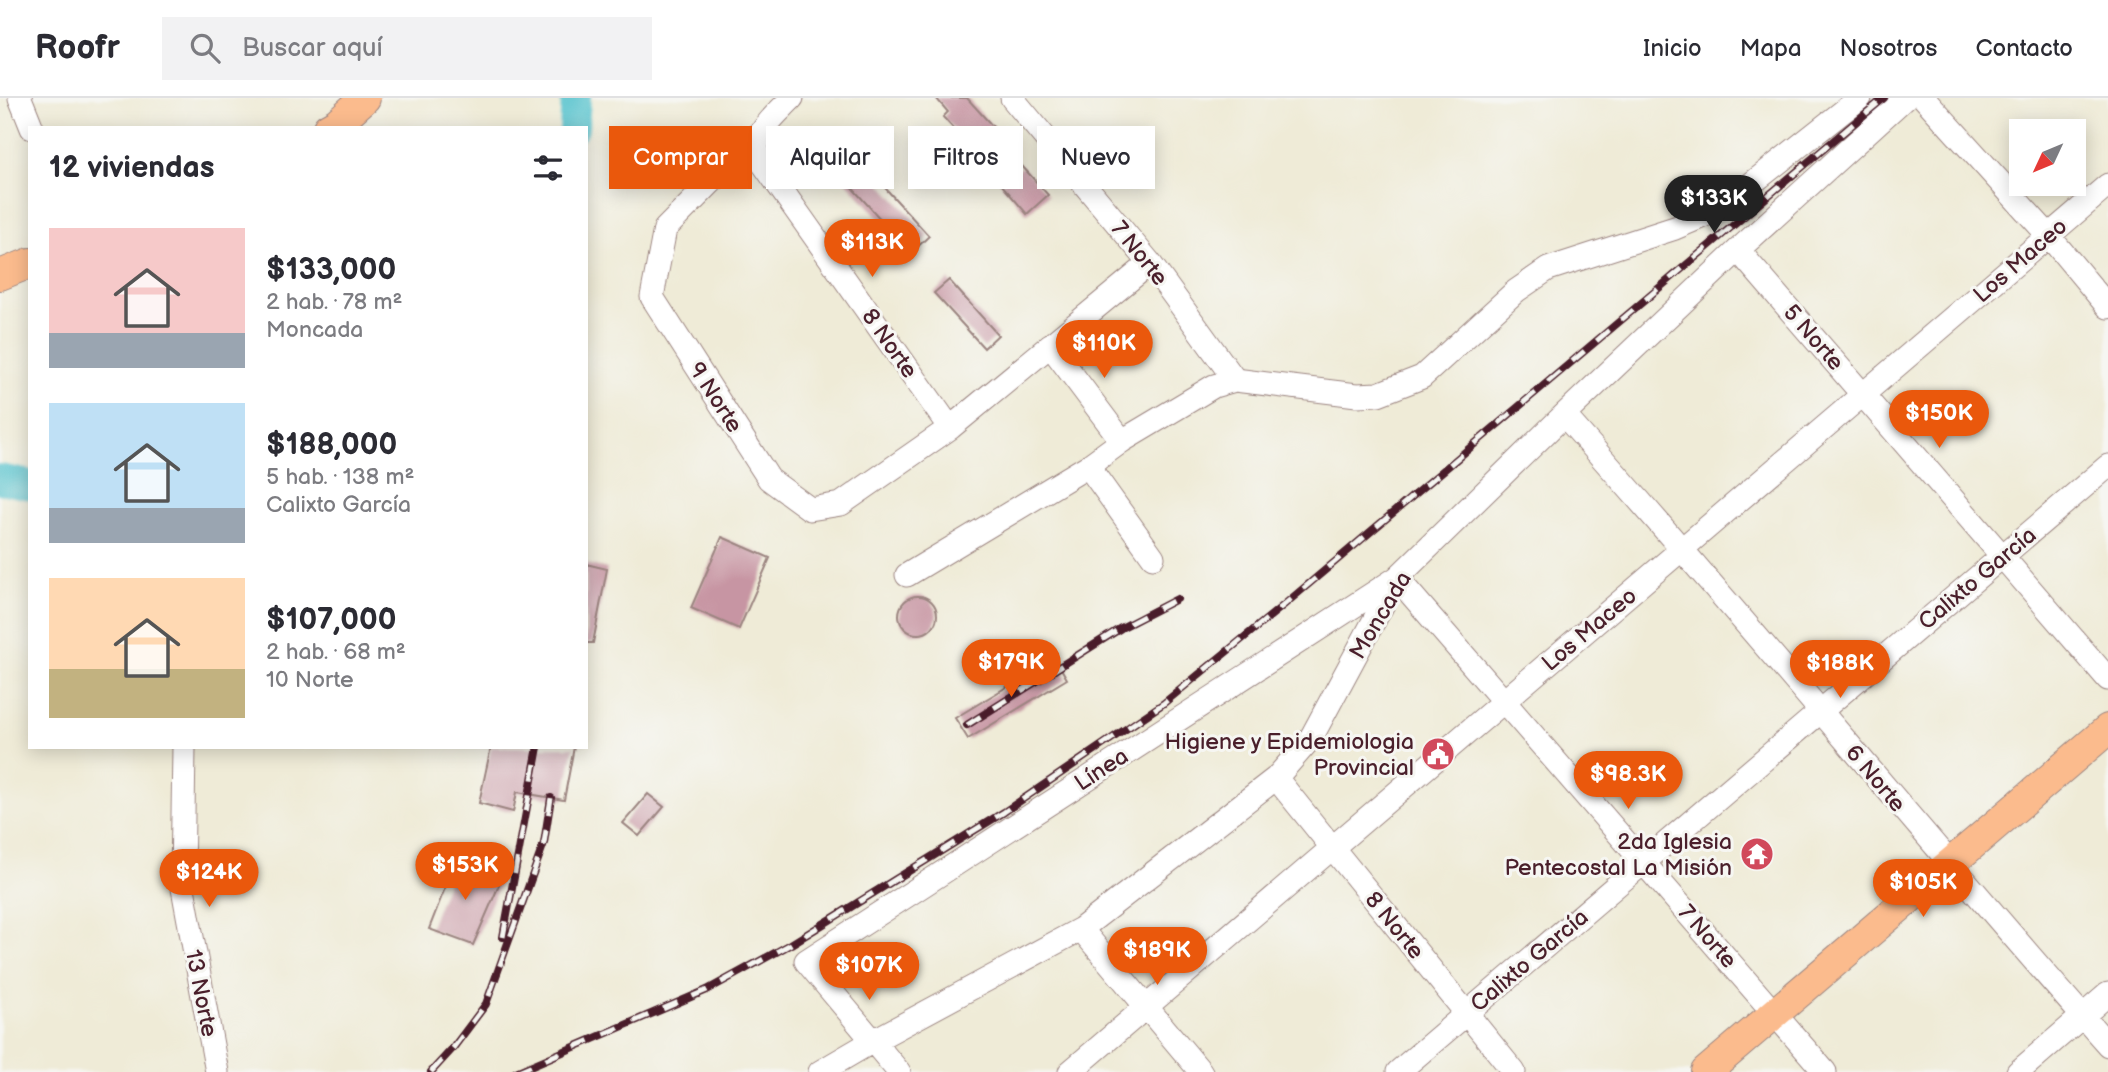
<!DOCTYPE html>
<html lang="es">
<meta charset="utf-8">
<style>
body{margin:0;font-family:"Balsamiq Sans",sans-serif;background:#f2f2f3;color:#2b2b33;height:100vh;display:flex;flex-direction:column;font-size:26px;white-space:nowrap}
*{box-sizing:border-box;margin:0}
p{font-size:23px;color:#7c7c81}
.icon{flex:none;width:38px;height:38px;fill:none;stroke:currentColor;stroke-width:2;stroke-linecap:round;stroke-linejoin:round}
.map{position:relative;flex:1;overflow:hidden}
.sheet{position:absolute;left:28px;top:28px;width:560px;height:623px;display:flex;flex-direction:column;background:#fff;border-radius:0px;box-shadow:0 4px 18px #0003}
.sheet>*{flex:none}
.guide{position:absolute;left:609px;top:28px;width:665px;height:63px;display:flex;gap:14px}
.needle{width:46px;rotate:226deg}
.controls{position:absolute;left:2009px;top:21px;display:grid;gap:14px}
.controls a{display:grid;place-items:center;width:77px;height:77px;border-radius:0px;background:#fff;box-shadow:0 4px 18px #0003;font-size:35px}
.price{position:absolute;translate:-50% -60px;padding:0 16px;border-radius:24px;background:#ea580c;color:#fff;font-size:23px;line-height:46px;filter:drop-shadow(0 2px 4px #0008)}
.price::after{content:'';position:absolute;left:50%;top:42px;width:21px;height:16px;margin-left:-10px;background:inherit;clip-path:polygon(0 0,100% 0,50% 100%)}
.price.current{background:#222;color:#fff}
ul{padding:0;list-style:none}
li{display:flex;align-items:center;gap:21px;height:175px;padding:0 21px}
li span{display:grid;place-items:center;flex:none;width:196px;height:140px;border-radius:0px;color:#555}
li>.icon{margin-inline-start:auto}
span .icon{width:84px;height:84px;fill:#fffc;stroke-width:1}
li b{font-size:30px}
h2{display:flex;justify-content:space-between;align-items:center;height:84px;padding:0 21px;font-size:30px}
.tag{padding:0 24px;border-radius:0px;background:#fff;box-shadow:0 4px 18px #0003;font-size:24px;line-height:63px}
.tag.current{background:#ea580c;color:#fff}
header{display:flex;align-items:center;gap:42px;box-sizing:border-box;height:98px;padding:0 35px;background:#fff;border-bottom:2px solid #e1e1e2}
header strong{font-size:33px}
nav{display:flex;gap:38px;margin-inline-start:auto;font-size:24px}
.search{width:490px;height:63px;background:#f2f2f3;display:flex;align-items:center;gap:18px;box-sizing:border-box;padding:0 24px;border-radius:0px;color:#7c7c81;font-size:26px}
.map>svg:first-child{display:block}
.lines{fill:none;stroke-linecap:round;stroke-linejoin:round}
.river{stroke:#56c3ce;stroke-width:30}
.building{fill:#c795a3}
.minor-casing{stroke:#9c8581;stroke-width:25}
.major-casing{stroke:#9c8581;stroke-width:32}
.minor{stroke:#fff;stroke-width:23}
.major{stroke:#fbbb8d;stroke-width:30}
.rail-casing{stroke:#4a1f2b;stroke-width:8}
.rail{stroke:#f6f6f2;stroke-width:5;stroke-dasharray:16;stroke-linecap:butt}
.labels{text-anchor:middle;stroke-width:6;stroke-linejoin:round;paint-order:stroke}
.street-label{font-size:23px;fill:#4a1f2b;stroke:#f6f6f2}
.poi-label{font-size:23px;fill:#4a1f2b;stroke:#f6f6f2;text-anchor:end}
</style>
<header>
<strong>Roofr</strong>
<div class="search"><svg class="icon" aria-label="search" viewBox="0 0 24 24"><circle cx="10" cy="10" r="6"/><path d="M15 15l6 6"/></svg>Buscar aquí</div>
<nav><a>Inicio</a><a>Mapa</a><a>Nosotros</a><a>Contacto</a></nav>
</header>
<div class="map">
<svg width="2108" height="974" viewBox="0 0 2108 974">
<rect width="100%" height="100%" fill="#f6f6f2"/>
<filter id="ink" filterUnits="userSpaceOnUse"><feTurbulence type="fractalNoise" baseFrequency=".0143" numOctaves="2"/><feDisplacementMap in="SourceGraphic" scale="14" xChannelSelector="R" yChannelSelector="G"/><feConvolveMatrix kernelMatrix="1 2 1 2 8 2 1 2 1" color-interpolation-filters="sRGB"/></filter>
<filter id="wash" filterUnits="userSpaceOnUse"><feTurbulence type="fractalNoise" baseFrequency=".00686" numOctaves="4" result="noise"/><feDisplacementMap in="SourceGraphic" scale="28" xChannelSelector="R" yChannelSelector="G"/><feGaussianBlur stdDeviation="1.57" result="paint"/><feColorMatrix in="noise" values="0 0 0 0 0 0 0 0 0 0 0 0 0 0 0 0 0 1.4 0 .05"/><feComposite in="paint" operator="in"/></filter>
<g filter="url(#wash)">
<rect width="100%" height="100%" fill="#efebd7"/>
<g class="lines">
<!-- river -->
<path class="river" d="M 574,30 L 576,0
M 0,381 L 30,387"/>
</g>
<g id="blocks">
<!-- building -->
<path class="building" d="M 936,0 L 967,0 L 995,31 L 972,51 L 943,19 L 948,14 Z
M 856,58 L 929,138 L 911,155 L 838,74 Z
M 1022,68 L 1048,97 L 1027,116 L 1001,86 Z
M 949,182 L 998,237 L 984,250 L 934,195 Z
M 722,439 L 770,460 L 739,531 L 691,510 Z
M 586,466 L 607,471 L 593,545 L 586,545 Z
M899 517a19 19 0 1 1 38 0a19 19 0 1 1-38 0Z
M 1055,560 L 1067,581 L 968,641 L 955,620 Z
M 491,649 L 574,649 L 564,702 L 517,694 L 513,714 L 479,705 Z
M 648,696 L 664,709 L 639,738 L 623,725 Z
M 456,762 L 503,778 L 473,847 L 429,831 Z"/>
</g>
</g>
<g filter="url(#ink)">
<use href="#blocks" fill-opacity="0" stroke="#9c8581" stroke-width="2"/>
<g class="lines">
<defs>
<path id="minor" d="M 20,0 L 32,30
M 792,0 C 777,16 754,33 757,57 L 950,330
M 1012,0 L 1150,165 L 1235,282
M 1924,0 L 2049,138 L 2108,209
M 759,36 L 665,131 L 652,199 L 769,381 L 810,411 L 841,406 L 950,330 L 1150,165
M 1738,152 L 2108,581
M 1050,247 L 1122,343
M 1564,317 C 1749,524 1924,739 2108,947
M 1088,368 L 1153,459
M 907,477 L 1088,368 L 1122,343 L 1214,288 L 1235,282 L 1357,297 L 1378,296 L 1422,279 L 1516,193 L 1548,171 L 1675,130 L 1701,119 L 1727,105 L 1860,0
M 184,649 L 182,785 L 217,974
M 1276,680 L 1514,974
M 1081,831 L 1201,974
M 820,974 L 873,943 L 1081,831 L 1276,680 L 1311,640 L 1397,480 L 1564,317 L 1738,152 L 1905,0
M 899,974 L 806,863 L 1397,480 L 1825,974
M 1070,974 L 2108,87
M 1398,974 L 2108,368
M 2018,974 L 2108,896"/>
<path id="major" d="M 328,30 L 337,25 L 365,0
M 0,177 L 30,165
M 1706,974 L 2108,631"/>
</defs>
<!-- minor casing -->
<use href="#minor" class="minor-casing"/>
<!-- major casing -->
<use href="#major" class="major-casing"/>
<!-- minor -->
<use href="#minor" class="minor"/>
<!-- major -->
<use href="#major" class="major"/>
<defs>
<path id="rail" d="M 967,627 L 1121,530 L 1177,501
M 503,839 L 538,649
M 431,974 L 453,950 L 486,906 L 544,745 L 551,700
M 516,974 L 707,892 L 791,846 L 1004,714 L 1164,605 L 1285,506 L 1884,0"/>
</defs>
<!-- rail casing -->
<use href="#rail" class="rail-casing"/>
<!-- rail -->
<use href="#rail" class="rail"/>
</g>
</g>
<!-- icons -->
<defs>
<symbol id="civic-disc" viewBox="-11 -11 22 22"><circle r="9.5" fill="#d1495b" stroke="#f6f6f2"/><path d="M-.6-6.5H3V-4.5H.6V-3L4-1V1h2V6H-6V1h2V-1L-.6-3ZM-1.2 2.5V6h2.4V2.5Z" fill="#fff"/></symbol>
<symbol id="temple-disc" viewBox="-11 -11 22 22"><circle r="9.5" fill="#d1495b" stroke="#f6f6f2"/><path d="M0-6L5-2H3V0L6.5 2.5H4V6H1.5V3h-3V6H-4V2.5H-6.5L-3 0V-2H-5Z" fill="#fff"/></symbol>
</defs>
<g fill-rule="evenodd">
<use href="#civic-disc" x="1419" y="637" width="38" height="38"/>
<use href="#temple-disc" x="1738" y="737" width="38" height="38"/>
</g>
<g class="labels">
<!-- street labels -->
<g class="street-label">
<text transform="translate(1140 155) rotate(51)" y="8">7 Norte</text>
<text transform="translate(2020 162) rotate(-41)" y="8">Los Maceo</text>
<text transform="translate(1814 239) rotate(49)" y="8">5 Norte</text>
<text transform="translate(890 245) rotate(55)" y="8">8 Norte</text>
<text transform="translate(716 299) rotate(57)" y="8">9 Norte</text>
<text transform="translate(1977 480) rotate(-40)" y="8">Calixto García</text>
<text transform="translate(1380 517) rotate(-59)" y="8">Moncada</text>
<text transform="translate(1589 531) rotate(-40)" y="8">Los Maceo</text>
<text transform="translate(1101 671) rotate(-33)" y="8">Línea</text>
<text transform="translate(1876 680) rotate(50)" y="8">6 Norte</text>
<text transform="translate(1395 827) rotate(51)" y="8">8 Norte</text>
<text transform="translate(1708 838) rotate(49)" y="8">7 Norte</text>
<text transform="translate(1529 862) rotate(-40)" y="8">Calixto García</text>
<text transform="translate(202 895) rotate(79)" y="8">13 Norte</text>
</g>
<!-- poi labels -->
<g class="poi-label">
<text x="1414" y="651">Higiene y Epidemiologia<tspan x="1414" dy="26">Provincial</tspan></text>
<text x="1732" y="751">2da Iglesia<tspan x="1732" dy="26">Pentecostal La Misión</tspan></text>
</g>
</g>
</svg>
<div class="controls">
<a><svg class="needle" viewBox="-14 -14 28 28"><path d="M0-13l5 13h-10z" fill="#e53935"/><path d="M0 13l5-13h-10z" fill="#7c7c81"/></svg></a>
</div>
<b class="price current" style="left:1714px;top:137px">$133K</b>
<b class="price" style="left:872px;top:181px">$113K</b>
<b class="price" style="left:1104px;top:282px">$110K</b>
<b class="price" style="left:1939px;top:352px">$150K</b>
<b class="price" style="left:1011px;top:601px">$179K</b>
<b class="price" style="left:1840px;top:602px">$188K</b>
<b class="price" style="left:1628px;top:713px">$98.3K</b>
<b class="price" style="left:465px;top:804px">$153K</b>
<b class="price" style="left:209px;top:811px">$124K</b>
<b class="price" style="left:1923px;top:821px">$105K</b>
<b class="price" style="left:1157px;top:889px">$189K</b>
<b class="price" style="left:869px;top:904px">$107K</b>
<div class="guide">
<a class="tag current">Comprar</a>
<a class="tag">Alquilar</a>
<a class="tag">Filtros</a>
<a class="tag">Nuevo</a>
</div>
<section class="sheet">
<h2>12 viviendas<svg class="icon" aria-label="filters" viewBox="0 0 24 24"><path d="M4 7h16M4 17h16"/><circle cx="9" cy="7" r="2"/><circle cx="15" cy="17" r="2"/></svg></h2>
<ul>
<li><span style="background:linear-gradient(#f6c9c9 75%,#9aa5b1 0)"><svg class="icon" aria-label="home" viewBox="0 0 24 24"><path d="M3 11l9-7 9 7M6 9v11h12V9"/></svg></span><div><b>$133,000</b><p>2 hab. · 78 m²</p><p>Moncada</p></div></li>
<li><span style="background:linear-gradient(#bfe0f5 75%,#9aa5b1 0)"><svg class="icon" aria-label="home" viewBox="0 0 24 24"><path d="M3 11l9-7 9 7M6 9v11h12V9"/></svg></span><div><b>$188,000</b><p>5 hab. · 138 m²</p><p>Calixto García</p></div></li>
<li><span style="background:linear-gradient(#ffd9b3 65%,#c2b280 0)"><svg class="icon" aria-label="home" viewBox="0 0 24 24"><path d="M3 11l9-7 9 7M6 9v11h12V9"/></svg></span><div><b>$107,000</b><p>2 hab. · 68 m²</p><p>10 Norte</p></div></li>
</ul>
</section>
</div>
